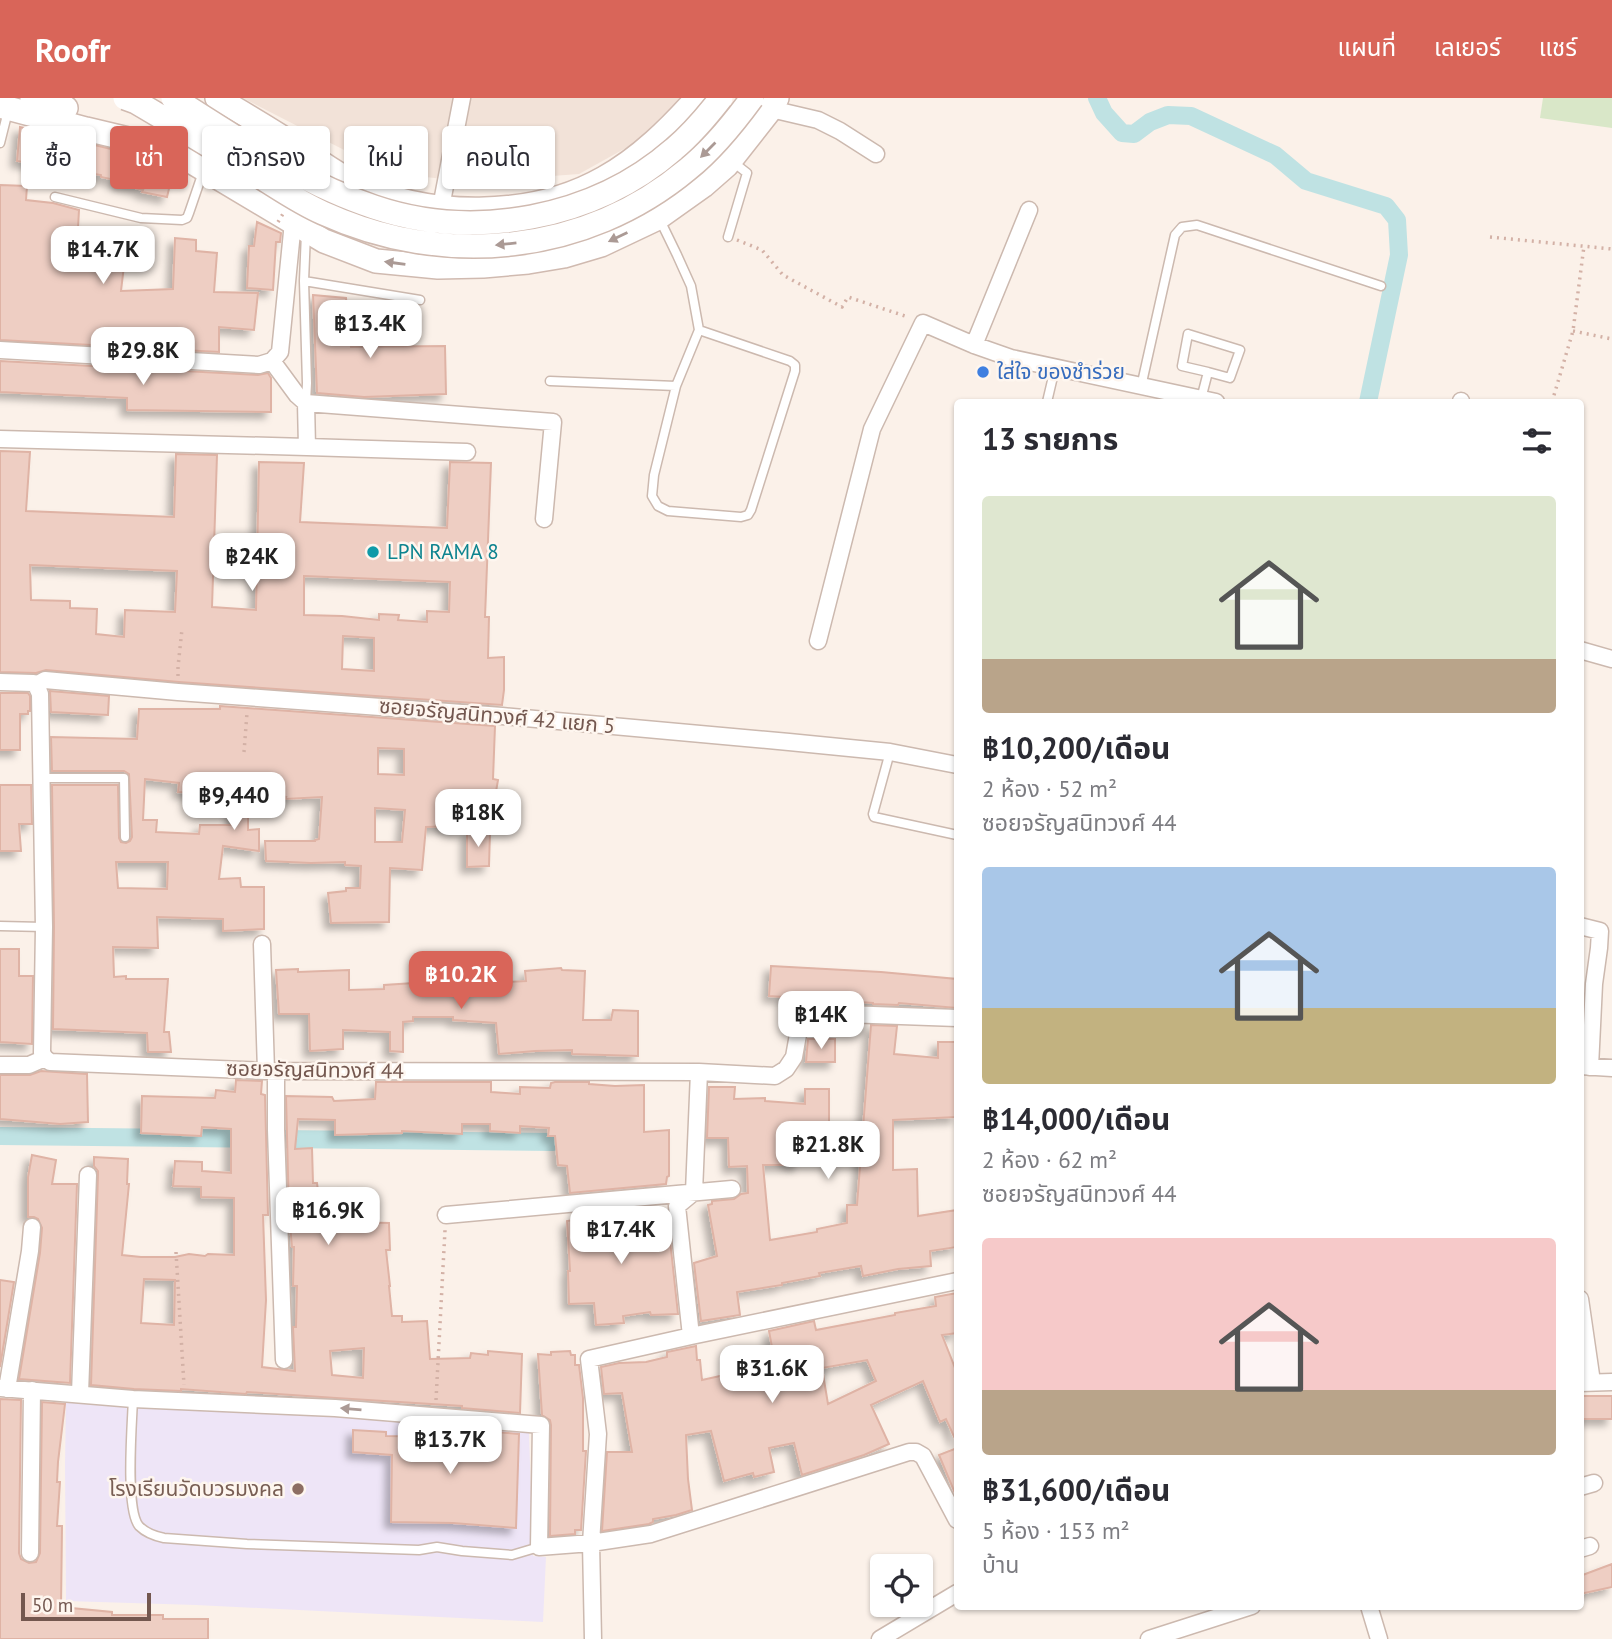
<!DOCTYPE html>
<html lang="th">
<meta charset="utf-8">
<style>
body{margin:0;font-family:"PT Sans","Noto Sans Thai",sans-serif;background:#f2f2f3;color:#2b2b33;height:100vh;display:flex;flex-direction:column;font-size:26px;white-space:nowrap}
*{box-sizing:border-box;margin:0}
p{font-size:23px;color:#7c7c81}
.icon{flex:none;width:38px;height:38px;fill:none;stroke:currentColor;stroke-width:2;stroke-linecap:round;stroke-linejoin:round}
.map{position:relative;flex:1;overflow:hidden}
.side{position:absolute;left:954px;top:301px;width:630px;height:1211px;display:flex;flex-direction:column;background:#fff;border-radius:7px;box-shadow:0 2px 5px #0004}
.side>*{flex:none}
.guide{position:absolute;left:21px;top:28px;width:665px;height:63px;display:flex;gap:14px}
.controls{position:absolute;left:870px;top:1456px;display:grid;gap:14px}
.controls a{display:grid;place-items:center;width:63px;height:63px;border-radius:7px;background:#fff;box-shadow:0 2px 5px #0004;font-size:35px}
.scale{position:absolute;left:21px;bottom:18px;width:130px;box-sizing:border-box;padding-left:7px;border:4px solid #73574f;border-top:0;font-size:19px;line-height:24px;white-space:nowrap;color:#73574f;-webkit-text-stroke:5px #fef6ef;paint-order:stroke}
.price{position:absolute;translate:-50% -60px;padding:0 16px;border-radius:14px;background:#fff;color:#222;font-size:23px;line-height:46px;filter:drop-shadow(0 2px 4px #0008)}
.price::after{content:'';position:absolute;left:50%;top:42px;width:21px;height:16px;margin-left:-10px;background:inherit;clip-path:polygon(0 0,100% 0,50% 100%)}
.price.current{background:#d96559;color:#fff}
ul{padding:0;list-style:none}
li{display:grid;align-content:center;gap:14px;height:371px;padding:0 28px}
li span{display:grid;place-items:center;height:217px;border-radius:7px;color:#555}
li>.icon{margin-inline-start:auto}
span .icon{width:126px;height:126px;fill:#fffc;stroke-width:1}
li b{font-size:30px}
h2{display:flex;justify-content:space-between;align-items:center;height:84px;padding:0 28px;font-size:30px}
.tag{padding:0 24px;border-radius:7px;background:#fff;box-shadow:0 2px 5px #0004;font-size:24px;line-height:63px}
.tag.current{background:#d96559;color:#fff}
header{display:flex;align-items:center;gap:42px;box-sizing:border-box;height:98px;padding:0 35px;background:#d96559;color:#fff}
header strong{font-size:33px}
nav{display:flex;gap:38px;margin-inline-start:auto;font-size:24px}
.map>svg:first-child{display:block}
.residential{fill:#f2e2d8}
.education{fill:#eee5f7}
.green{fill:#d9e7c8}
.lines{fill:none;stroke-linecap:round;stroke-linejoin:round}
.canal{stroke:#bfe2e3;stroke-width:18}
.building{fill:#eecec3;stroke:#dfb3a5;stroke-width:2;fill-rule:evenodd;filter:url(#shadow)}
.lane-casing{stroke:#ccb9af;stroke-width:11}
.street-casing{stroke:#ccb9af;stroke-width:19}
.secondary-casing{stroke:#d0bab0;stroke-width:26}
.path{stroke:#d3b1a6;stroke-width:3.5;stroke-dasharray:2 5;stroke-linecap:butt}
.lane{stroke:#fff;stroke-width:8}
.street{stroke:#fff;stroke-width:16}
.secondary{stroke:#fff;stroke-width:23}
.secondary-bridge-casing{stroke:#d0bab0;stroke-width:26;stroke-linecap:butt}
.path-bridge{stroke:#d3b1a6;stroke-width:3.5;stroke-dasharray:2 5;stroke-linecap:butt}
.secondary-bridge{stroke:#fff;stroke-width:23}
.oneway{fill:#ab9a95}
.shop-dot{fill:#3f7fe0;stroke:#fef6ef;stroke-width:2.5}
.culture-dot{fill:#0f9aa8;stroke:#fef6ef;stroke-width:2.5}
.education-dot{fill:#8d6e63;stroke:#fef6ef;stroke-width:2.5}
.labels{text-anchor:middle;stroke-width:5;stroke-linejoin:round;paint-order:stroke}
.shop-label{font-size:21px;fill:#366cbe;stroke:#fef6ef;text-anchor:start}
.culture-label{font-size:21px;fill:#0d838f;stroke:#fef6ef;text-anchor:start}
.street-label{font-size:21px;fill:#73574f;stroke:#fef6ef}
.education-label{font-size:21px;fill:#785e54;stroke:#fef6ef;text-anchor:end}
</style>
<header>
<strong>Roofr</strong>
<nav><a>แผนที่</a><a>เลเยอร์</a><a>แชร์</a></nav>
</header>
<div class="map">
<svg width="1612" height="1541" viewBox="0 0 1612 1541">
<defs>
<filter id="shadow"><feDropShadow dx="-6" dy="6" stdDeviation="3.5" flood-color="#0004"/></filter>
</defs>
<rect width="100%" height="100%" fill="#fbf1e9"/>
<!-- residential -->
<path class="residential" d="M 243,0 L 681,0 L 633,46 L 579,76 L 471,84 L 389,75 Z"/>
<!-- education -->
<path class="education" d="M 66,1302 L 520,1324 L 529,1335 L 533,1458 L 546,1459 L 543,1524 L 196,1507 L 66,1503 L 65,1366 Z"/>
<!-- green -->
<path class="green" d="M 1543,0 L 1612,0 L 1612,30 L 1540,20 Z"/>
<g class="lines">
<!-- canal -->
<path class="canal" d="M 1097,0 L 1104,15 L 1122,35 L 1134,36 L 1150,24 L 1168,17 L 1191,18 L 1275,57 L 1306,83 L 1386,108 L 1397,122 L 1399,157 L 1368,304
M 0,1038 L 553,1044"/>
</g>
<!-- building -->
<path class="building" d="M 20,29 L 165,64 L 174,70 L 167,99 L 142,94 L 143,92 L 114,85 L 115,82 L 101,79 L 101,77 L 17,63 Z
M 0,87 L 27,88 L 26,102 L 53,105 L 79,112 L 78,130 L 128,134 L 121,193 L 173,191 L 175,140 L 196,142 L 196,153 L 217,155 L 214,194 L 258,195 L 254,232 L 219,229 L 219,254 L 0,242 Z
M 257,124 L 281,135 L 280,144 L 276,144 L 273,192 L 247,190 L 249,148 L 254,148 Z
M 313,197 L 346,200 L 351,249 L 445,248 L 446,296 L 364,299 L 317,295 Z
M 0,263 L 258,277 L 268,275 L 271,280 L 271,314 L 127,312 L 127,300 L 0,294 Z
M 0,353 L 30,354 L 26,413 L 174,419 L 176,356 L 217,357 L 212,509 L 256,512 L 259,364 L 304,365 L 300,424 L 447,430 L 450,364 L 491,365 L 485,519 L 489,519 L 488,560 L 504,559 L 504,592 L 502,607 L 179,584 L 46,572 L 36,575 L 0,574 ZM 30,467 L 177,473 L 175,514 L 125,512 L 124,539 L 96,536 L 97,511 L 70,510 L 70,503 L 31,502 ZM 304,478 L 450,484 L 449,514 L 427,513 L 427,524 L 398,522 L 399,517 L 379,516 L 379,522 L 342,518 L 304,517 ZM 343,538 L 374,540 L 374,573 L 342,571 Z
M 50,593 L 109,598 L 108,617 L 51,614 Z
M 0,595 L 28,595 L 30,598 L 30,613 L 28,613 L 28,616 L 20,616 L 20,652 L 0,652 Z
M 220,608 L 495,628 L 493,681 L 498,682 L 494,705 L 457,699 L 458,728 L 426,729 L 422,772 L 390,770 L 389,824 L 331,825 L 328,795 L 346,793 L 346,790 L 360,790 L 361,768 L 345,767 L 345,764 L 311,765 L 266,763 L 265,743 L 315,743 L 315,742 L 319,741 L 322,699 L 285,701 L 286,699 L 248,696 L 248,732 L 259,731 L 259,753 L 223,748 L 219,781 L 240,780 L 241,789 L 264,789 L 264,831 L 223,833 L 223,821 L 157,819 L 158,850 L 113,849 L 114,879 L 126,878 L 126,881 L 168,881 L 164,934 L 169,934 L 171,954 L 148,954 L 147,935 L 53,931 L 54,829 L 52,687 L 118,687 L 119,740 L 121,744 L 126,745 L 130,743 L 132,739 L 129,676 L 124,673 L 52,673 L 51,639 L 137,641 L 139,611 L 220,611 ZM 378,650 L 404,651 L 404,677 L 378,676 ZM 145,681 L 179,685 L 178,694 L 234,696 L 232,727 L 200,727 L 199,736 L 156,734 L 157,722 L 143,722 ZM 375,710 L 405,712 L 402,744 L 375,744 ZM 116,764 L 168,764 L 167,791 L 118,790 Z
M 0,687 L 31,687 L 32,726 L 19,726 L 21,753 L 0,753 Z
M 467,733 L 490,734 L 489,768 L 467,769 Z
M 0,851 L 19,851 L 19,878 L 33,878 L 32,946 L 0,944 Z
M 771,868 L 881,874 L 957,881 L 957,910 L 899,905 L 898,907 L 873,906 L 873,905 L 769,898 Z
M 561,870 L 562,872 L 585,873 L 583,922 L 611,922 L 613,912 L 638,913 L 638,958 L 572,956 L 572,952 L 535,953 L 499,956 L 496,925 L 453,922 L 453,919 L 413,919 L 413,923 L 403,924 L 403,954 L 390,953 L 390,934 L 343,932 L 343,951 L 310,953 L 309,916 L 279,916 L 276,872 L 298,871 L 298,874 L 349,872 L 349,892 L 384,891 L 384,887 L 445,883 L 486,883 L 486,885 L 526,883 L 525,873 Z
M 871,927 L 897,928 L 894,956 L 938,960 L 938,944 L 957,944 L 957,1019 L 893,1022 L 893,1072 L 917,1071 L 918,1118 L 957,1112 L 957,1149 L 930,1153 L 931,1168 L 898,1171 L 863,1178 L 861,1168 L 819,1175 L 820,1178 L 782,1185 L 782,1187 L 737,1194 L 740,1217 L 701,1223 L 694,1165 L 717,1158 L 708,1107 L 712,1106 L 712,1103 L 734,1101 L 741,1096 L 748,1095 L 747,1068 L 729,1069 L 728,1040 L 707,1040 L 709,989 L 735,989 L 734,1001 L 765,1000 L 765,1003 L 805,1006 L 805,991 L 829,991 L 829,1025 L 839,1025 L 839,1048 L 799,1048 L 799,1067 L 763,1067 L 770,1142 L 817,1134 L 817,1131 L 847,1125 L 847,1107 L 857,1107 Z
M 808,941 L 835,941 L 835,964 L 806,964 Z
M 41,973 L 87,976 L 88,1024 L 60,1026 L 0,1021 L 0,977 L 30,977 Z
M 236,982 L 262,983 L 261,996 L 265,997 L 268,1117 L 263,1117 L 266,1202 L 262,1269 L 295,1273 L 293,1229 L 296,1229 L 297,1188 L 293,1188 L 294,1149 L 292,1149 L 289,1116 L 286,998 L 332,999 L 334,1003 L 375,1001 L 376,984 L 491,984 L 491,994 L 520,996 L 520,989 L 550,990 L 551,985 L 555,984 L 589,984 L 589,986 L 615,988 L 644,987 L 644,1034 L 669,1032 L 669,1078 L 667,1079 L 666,1086 L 570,1095 L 567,1068 L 558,1067 L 555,1038 L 548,1038 L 549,1030 L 520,1028 L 520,1035 L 490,1033 L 490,1026 L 462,1026 L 462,1036 L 402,1033 L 402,1035 L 335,1037 L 335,1022 L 298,1021 L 295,1051 L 312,1050 L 313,1085 L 317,1085 L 318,1093 L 354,1091 L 352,1124 L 389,1125 L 390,1152 L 386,1152 L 390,1188 L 389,1188 L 392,1218 L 402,1218 L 402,1224 L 427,1223 L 430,1261 L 470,1260 L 471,1255 L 488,1257 L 488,1253 L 522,1256 L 520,1315 L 462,1310 L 462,1308 L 336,1300 L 247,1294 L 246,1296 L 181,1291 L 181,1293 L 134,1291 L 91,1287 L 98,1077 L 98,1073 L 94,1068 L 94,1059 L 128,1061 L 127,1086 L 129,1086 L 122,1157 L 141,1159 L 175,1159 L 189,1156 L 205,1158 L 208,1156 L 234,1157 L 234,1100 L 201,1099 L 201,1089 L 173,1088 L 175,1063 L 202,1064 L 202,1073 L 231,1075 L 231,1031 L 202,1029 L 201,1038 L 141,1035 L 142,998 L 215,1000 L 216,992 L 235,994 ZM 144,1181 L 175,1182 L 174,1227 L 141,1225 ZM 364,1250 L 363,1280 L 332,1277 L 330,1253 Z
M 32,1057 L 56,1062 L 52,1086 L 77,1086 L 70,1285 L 19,1281 L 40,1155 L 42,1130 L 38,1121 L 34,1119 L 28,1119 L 28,1079 Z
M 643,1110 L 644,1125 L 668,1123 L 678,1216 L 651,1217 L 650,1214 L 623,1218 L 624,1225 L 596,1227 L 594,1205 L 569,1206 L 568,1173 L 570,1173 L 567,1123 Z
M 0,1182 L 14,1184 L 0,1269 Z
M 957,1195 L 957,1235 L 942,1237 L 957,1275 L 957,1345 L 946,1321 L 940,1324 L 923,1283 L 871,1307 L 889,1346 L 864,1357 L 802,1377 L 794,1345 L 769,1350 L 774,1374 L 754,1379 L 753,1375 L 724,1383 L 711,1333 L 686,1337 L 688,1381 L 692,1412 L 676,1417 L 653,1421 L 653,1424 L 649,1426 L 602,1433 L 607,1354 L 632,1354 L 622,1295 L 604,1296 L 601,1269 L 619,1265 L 646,1264 L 667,1259 L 667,1254 L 696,1248 L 697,1262 L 700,1262 L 702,1282 L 738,1274 L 737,1270 L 774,1260 L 769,1233 L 814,1223 L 816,1232 L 895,1217 L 895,1215 L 936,1208 L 935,1199 ZM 867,1262 L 876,1283 L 828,1306 L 822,1270 Z
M 570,1253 L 571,1257 L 575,1257 L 575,1267 L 579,1267 L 583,1300 L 583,1353 L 586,1353 L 581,1432 L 575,1432 L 575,1436 L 550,1438 L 551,1327 L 550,1322 L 542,1317 L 538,1256 L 551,1257 L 551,1254 Z
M 1580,1298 L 1612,1298 L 1612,1321 L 1580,1321 Z
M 0,1301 L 21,1302 L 19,1455 L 21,1461 L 29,1465 L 36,1464 L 40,1455 L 42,1304 L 65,1306 L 58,1364 L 57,1384 L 60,1384 L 57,1428 L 62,1428 L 61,1509 L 112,1514 L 112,1517 L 163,1517 L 163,1521 L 208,1521 L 208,1541 L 0,1541 Z
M 461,1331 L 519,1336 L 516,1430 L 453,1425 L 391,1424 L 392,1357 L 353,1354 L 353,1332 L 386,1334 L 386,1338 L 461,1339 Z
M 957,1350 L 957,1400 L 939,1357 Z
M 1612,1466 L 1612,1489 L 1580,1496 L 1580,1478 Z"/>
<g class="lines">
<defs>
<path id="lane" d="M 0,45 L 8,13
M 55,99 L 141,120 L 182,122 L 187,120 L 189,115 L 203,74
M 306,135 L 304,183 L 307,285 L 306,304
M 728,139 L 747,75 L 733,64
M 304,183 L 420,202
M 550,283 L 676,288 L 699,232 L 691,188 L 677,157 L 660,122
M 676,288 L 654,377 L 652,398 L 658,408 L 668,413 L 741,419 L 748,417 L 751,412 L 795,273 L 795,267 L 790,263 L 699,232
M 1141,289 L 1175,137 L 1182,129 L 1197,127 L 1381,188
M 1201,301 L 1208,274 L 1182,268 L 1188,236 L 1240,252 L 1230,280 L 1208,274
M 1047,304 L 1055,270
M 890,654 L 873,716 L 874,719 L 957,737
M 41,680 L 124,680 L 125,739
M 0,828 L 44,829
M 133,1301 C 132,1326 125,1411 139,1428 C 146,1435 154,1438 164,1440 L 247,1446 L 419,1452 L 437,1449 L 462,1453 L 512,1457 L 539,1449"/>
<path id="street" d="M 771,11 L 818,22 L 840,33 L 876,56
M 441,109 L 462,0
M 974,247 L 1029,112
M 0,252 L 259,267 L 272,263 L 280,254 L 293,124
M 272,263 L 297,297 L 306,305 L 553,324 L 544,421
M 1461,304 L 1461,303
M 306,305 L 307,349 L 467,354
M 0,341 L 307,349
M 818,543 L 872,331 L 923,225 L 974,247 L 1011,260 L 1216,304
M 1580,552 L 1612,561
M 0,584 L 33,585 L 36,587 L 40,596 L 44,829 L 42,955 L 45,960 L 50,964 L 266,973 L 699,974 L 775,978 L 786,971 L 794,959 L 799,931 L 803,919 L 817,915 L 957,920
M 36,587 L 45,582 L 178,594 L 502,618 L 789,644 L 890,654 L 957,667
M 1580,828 L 1600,833 L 1599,850 L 1594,886 L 1590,969
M 262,846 L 266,973
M 0,967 L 29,967 L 45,960
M 1580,968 L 1612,970
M 276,973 L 276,1032 L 284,1262
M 446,1117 L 732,1091
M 1580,1201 L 1592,1284
M 691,1238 L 677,1108 L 694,1094 L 699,974
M 1580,1285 L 1612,1284
M 0,1290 L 133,1301 L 335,1310 L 541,1327 L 539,1449 L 591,1445 L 651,1436 L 909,1354 L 916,1354 L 923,1358 L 957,1422
M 7,1291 L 30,1153 L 32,1129
M 80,1296 L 88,1077
M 1580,1389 L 1594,1385
M 1580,1451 L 1590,1448
M 30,1455 L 32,1292
M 1369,1508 L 1379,1541
M 593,1541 L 591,1445 L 598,1336 L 589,1261 L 691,1238 L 957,1183
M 880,1541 L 957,1495
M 1149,1541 L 1252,1508"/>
<path id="secondary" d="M 32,0 L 66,10
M 217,0 C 248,18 278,36 308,56 C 322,65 337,76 353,84 C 427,121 532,121 604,80 C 640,60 670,30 697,0
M 0,8 L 86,31 L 170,51 L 324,143 L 376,163 L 438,169 L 483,168 L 528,164 L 564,158 L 601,147 L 658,120 L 703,88 L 727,67 L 771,11 L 777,0"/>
</defs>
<!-- lane casing -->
<use href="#lane" class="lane-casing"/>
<!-- street casing -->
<use href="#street" class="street-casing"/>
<!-- secondary casing -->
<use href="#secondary" class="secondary-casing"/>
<!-- path -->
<path class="path" d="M 1490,139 L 1612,151
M 737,142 L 762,152 L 783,177 L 842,209 L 848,199 L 908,219
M 1573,233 L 1612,241
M 1552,304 L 1573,233 L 1584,148
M 178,578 L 178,569 L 182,531
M 244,654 L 247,615
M 176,1154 L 184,1287
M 436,1302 L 445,1132"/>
<!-- lane -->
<use href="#lane" class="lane"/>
<!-- street -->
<use href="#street" class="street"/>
<!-- secondary -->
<use href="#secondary" class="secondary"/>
<defs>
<path id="secondary-bridge" d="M 125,0 L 136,4 C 177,28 218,53 259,78 C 280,91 300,105 323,115 C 444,170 585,157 688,71 C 713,51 733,26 752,0
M 173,0 C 237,40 301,85 374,109 C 474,143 594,121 674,51 C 692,36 707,18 721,0"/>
</defs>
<!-- secondary-bridge casing -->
<use href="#secondary-bridge" class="secondary-bridge-casing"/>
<!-- path-bridge -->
<path class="path-bridge" d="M 316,63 L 326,47
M 278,124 L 284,114"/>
<!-- secondary-bridge -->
<use href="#secondary-bridge" class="secondary-bridge"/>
</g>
<!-- one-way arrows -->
<defs><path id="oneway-solid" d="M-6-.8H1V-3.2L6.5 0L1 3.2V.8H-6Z" transform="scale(1.75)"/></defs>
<g class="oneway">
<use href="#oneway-solid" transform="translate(708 52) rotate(135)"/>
<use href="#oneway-solid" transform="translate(618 139) rotate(154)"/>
<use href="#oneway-solid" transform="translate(506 146) rotate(174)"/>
<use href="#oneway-solid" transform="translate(395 165) rotate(-172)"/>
<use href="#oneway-solid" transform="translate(351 1311) rotate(-175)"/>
</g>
<!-- markers -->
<circle class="shop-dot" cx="983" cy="274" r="7"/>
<circle class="culture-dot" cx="373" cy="454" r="7"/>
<circle class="education-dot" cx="298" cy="1391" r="7"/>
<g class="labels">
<!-- shop labels -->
<g class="shop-label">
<text x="997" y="281">ใส่ใจ ของชำร่วย</text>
</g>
<!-- culture labels -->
<g class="culture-label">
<text x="387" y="461">LPN RAMA 8</text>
</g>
<!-- street labels -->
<g class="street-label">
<text transform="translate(497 618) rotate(5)" y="7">ซอยจรัญสนิทวงศ์ 42 แยก 5</text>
<text transform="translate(315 972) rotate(1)" y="7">ซอยจรัญสนิทวงศ์ 44</text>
</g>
<!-- education labels -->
<g class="education-label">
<text x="284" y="1398">โรงเรียนวัดบวรมงคล</text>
</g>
</g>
</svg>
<div class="controls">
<a><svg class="icon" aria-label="locate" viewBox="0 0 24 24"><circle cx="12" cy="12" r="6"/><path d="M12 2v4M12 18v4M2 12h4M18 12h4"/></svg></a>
</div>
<div class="scale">50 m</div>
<b class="price" style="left:103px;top:188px">฿14.7K</b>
<b class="price" style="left:370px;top:262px">฿13.4K</b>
<b class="price" style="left:143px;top:289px">฿29.8K</b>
<b class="price" style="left:252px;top:495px">฿24K</b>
<b class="price" style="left:234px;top:734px">฿9,440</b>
<b class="price" style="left:478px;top:751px">฿18K</b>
<b class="price current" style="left:461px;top:913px">฿10.2K</b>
<b class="price" style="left:821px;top:953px">฿14K</b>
<b class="price" style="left:828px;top:1083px">฿21.8K</b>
<b class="price" style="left:328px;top:1149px">฿16.9K</b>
<b class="price" style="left:621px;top:1168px">฿17.4K</b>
<b class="price" style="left:772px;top:1307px">฿31.6K</b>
<b class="price" style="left:450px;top:1378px">฿13.7K</b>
<div class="guide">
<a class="tag">ซื้อ</a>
<a class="tag current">เช่า</a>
<a class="tag">ตัวกรอง</a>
<a class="tag">ใหม่</a>
<a class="tag">คอนโด</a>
</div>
<section class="side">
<h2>13 รายการ<svg class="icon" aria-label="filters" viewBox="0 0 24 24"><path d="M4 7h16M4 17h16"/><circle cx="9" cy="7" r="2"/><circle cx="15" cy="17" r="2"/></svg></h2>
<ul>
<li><span style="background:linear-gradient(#dfe7d0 75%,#b9a48a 0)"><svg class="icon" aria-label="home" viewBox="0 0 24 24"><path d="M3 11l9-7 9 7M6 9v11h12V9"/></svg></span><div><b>฿10,200/เดือน</b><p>2 ห้อง · 52 m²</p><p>ซอยจรัญสนิทวงศ์ 44</p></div></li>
<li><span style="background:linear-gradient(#a9c7e8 65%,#c2b280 0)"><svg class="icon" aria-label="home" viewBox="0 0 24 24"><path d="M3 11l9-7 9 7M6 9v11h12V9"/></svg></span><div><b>฿14,000/เดือน</b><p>2 ห้อง · 62 m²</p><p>ซอยจรัญสนิทวงศ์ 44</p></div></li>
<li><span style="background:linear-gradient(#f6c9c9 70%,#b9a48a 0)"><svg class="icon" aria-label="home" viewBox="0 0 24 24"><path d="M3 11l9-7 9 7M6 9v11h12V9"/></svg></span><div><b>฿31,600/เดือน</b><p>5 ห้อง · 153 m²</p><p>บ้าน</p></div></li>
</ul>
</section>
</div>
